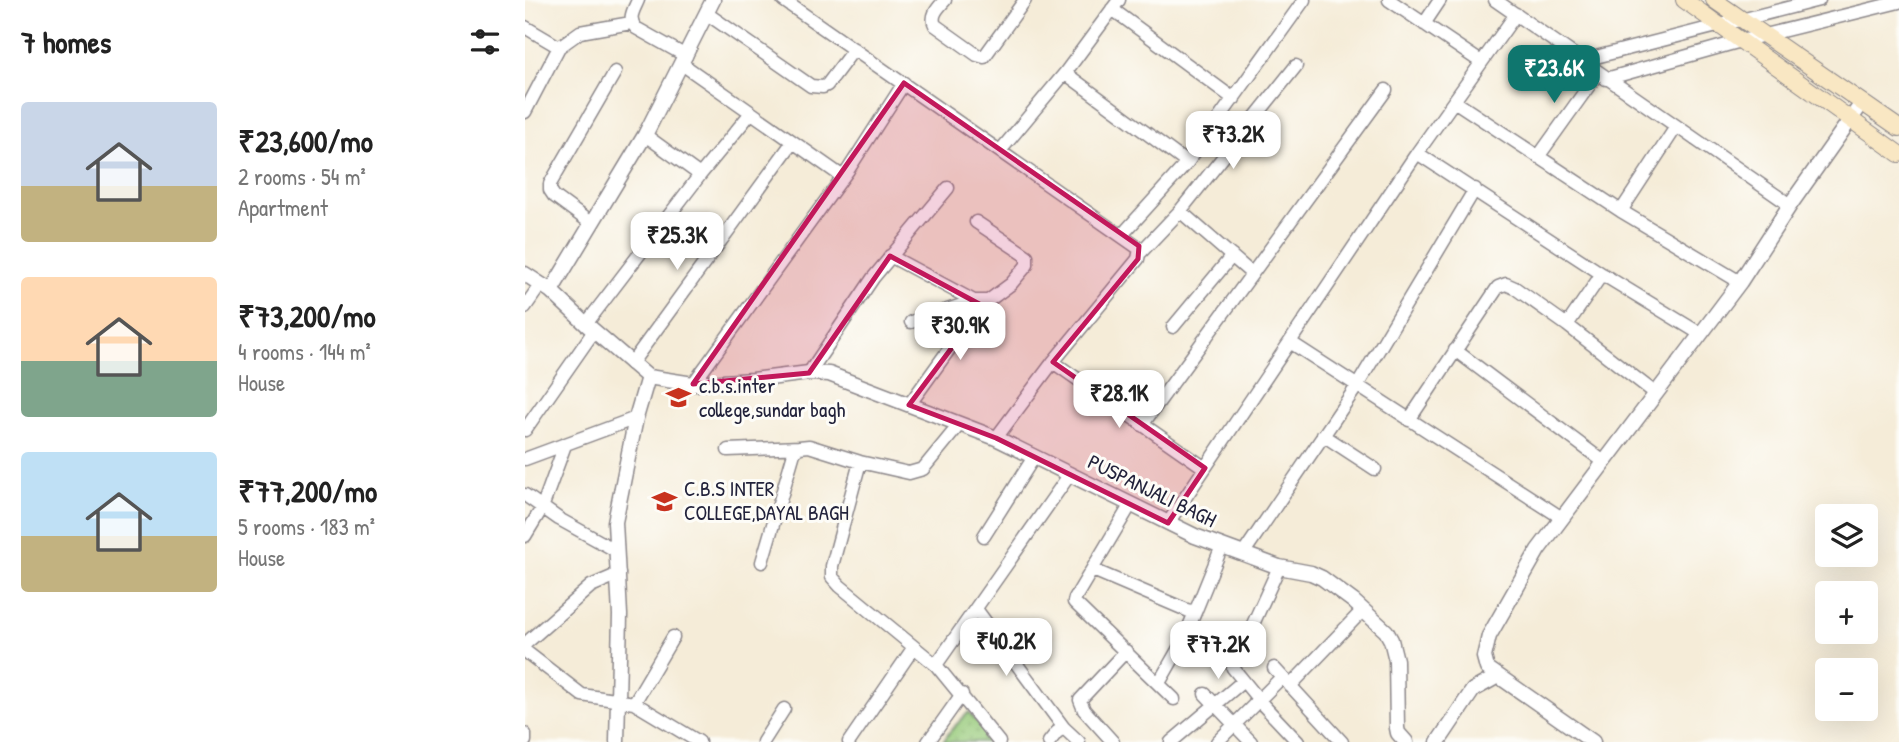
<!DOCTYPE html>
<meta charset="utf-8">
<style>
body{margin:0;font-family:"Patrick Hand",sans-serif;background:#f2f2f2;color:#222;height:100vh;display:flex;flex-direction:column;font-size:26px;white-space:nowrap}
*{box-sizing:border-box;margin:0}
p{font-size:23px;color:#767676}
.icon{flex:none;width:38px;height:38px;fill:none;stroke:currentColor;stroke-width:2;stroke-linecap:round;stroke-linejoin:round}
.map{position:relative;flex:1;overflow:hidden}
.details{display:flex;flex-direction:column;background:#fff;width:525px}
.details>*{flex:none}
.fabs{position:absolute;left:1290px;top:504px;display:grid;gap:14px}
.fabs a{display:grid;place-items:center;width:63px;height:63px;border-radius:7px;background:#fff;box-shadow:0 7px 28px #0002;font-size:35px}
.price{position:absolute;translate:-50% -60px;padding:0 16px;border-radius:14px;background:#fff;color:#222;font-size:23px;line-height:46px;filter:drop-shadow(0 2px 4px #0008)}
.price::after{content:'';position:absolute;left:50%;top:42px;width:21px;height:16px;margin-left:-10px;background:inherit;clip-path:polygon(0 0,100% 0,50% 100%)}
.price.on{background:#0f766e;color:#fff}
ul{padding:0;list-style:none}
li{display:flex;align-items:center;gap:21px;height:175px;padding:0 21px}
li span{display:grid;place-items:center;flex:none;width:196px;height:140px;border-radius:7px;color:#555}
li>.icon{margin-inline-start:auto}
span .icon{width:84px;height:84px;fill:#fffc;stroke-width:1}
li b{font-size:30px}
h2{display:flex;justify-content:space-between;align-items:center;height:84px;padding:0 21px;font-size:30px}
main{display:flex;flex:1;min-height:0}
.map>svg:first-child{display:block}
.park{fill:url(#park-dots);stroke:#5d765c;stroke-width:2}
.lines{fill:none;stroke-linecap:round;stroke-linejoin:round}
.minor-casing{stroke:#8c878a;stroke-width:15}
.tertiary-casing{stroke:#8c878a;stroke-width:17}
.secondary-casing{stroke:#8c878a;stroke-width:18}
.minor{stroke:#fff;stroke-width:12}
.tertiary{stroke:#fff;stroke-width:14}
.secondary{stroke:#f9e7c3;stroke-width:16}
.marked{fill:#c2185b;fill-opacity:0.2;stroke:#c2185b;stroke-width:5;stroke-linejoin:round}
.labels{text-anchor:middle;stroke-width:6;stroke-linejoin:round;paint-order:stroke}
.poi-label{font-size:21px;fill:#22223b;stroke:#fdfcf7;text-anchor:start}
.street-label{font-size:21px;fill:#22223b;stroke:#fdfcf7}
</style>
<main>
<section class="details">
<h2>7 homes<svg class="icon" aria-label="filters" viewBox="0 0 24 24"><path d="M4 7h16M4 17h16"/><circle cx="9" cy="7" r="2"/><circle cx="15" cy="17" r="2"/></svg></h2>
<ul>
<li><span style="background:linear-gradient(#c9d6e8 60%,#c2b280 0)"><svg class="icon" aria-label="home" viewBox="0 0 24 24"><path d="M3 11l9-7 9 7M6 9v11h12V9"/></svg></span><div><b>₹23,600/mo</b><p>2 rooms · 54 m²</p><p>Apartment</p></div></li>
<li><span style="background:linear-gradient(#ffd9b3 60%,#7fa58c 0)"><svg class="icon" aria-label="home" viewBox="0 0 24 24"><path d="M3 11l9-7 9 7M6 9v11h12V9"/></svg></span><div><b>₹73,200/mo</b><p>4 rooms · 144 m²</p><p>House</p></div></li>
<li><span style="background:linear-gradient(#bfe0f5 60%,#c2b280 0)"><svg class="icon" aria-label="home" viewBox="0 0 24 24"><path d="M3 11l9-7 9 7M6 9v11h12V9"/></svg></span><div><b>₹77,200/mo</b><p>5 rooms · 183 m²</p><p>House</p></div></li>
</ul>
</section>
<div class="map">
<svg width="1374" height="742" viewBox="0 0 1374 742">
<defs>
<pattern id="park-dots" width="8" height="8" patternUnits="userSpaceOnUse" patternTransform="scale(1.75)"><rect width="8" height="8" fill="#98cb7c"/><path d="M2 2h.1M6 6h.1" fill="none" stroke="#83ae6c" stroke-width="1.8" stroke-linecap="round"/></pattern>
</defs>
<rect width="100%" height="100%" fill="#fdfcf7"/>
<filter id="ink" filterUnits="userSpaceOnUse"><feTurbulence type="fractalNoise" baseFrequency=".0143" numOctaves="2"/><feDisplacementMap in="SourceGraphic" scale="14" xChannelSelector="R" yChannelSelector="G"/><feConvolveMatrix kernelMatrix="1 2 1 2 8 2 1 2 1" color-interpolation-filters="sRGB"/></filter>
<filter id="wash" filterUnits="userSpaceOnUse"><feTurbulence type="fractalNoise" baseFrequency=".00686" numOctaves="4" result="noise"/><feDisplacementMap in="SourceGraphic" scale="28" xChannelSelector="R" yChannelSelector="G"/><feGaussianBlur stdDeviation="1.57" result="paint"/><feColorMatrix in="noise" values="0 0 0 0 0 0 0 0 0 0 0 0 0 0 0 0 0 1.4 0 .05"/><feComposite in="paint" operator="in"/></filter>
<g filter="url(#wash)">
<rect width="100%" height="100%" fill="#f5ecd8"/>
<!-- park -->
<path class="park" d="M 444,712 L 469,742 L 418,742 L 426,730 Z"/>
</g>
<g filter="url(#ink)">
<g class="lines">
<defs>
<path id="minor" d="M 113,0 C 109,10 102,18 111,28 L 161,56
M 258,0 L 615,249 L 613,259 L 528,362 L 471,438
M 420,0 C 414,7 405,15 410,25 L 452,55 L 459,57 L 500,0
M 864,0 L 956,62
M 970,0 L 1265,205
M 587,9 L 709,99
M 181,13 L 286,86 L 298,87 L 302,85 L 329,49
M 899,24 L 915,0
M 0,27 L 34,47 L 0,112
M 34,47 L 55,32 L 106,23
M 1055,61 L 1294,0
M 157,64 L 318,177
M 540,73 L 662,163
M 1081,79 L 1216,41 L 1374,2
M 929,101 L 1096,211 L 1215,282
M 475,151 L 540,73 L 594,0
M 892,153 L 1077,274 L 1174,333
M 1013,157 L 1073,73
M 175,175 L 225,114
M 655,211 L 726,273
M 1096,211 L 1151,127
M 67,224 L 29,196 L 25,190 L 25,184 L 90,72
M 597,235 L 662,163 L 779,0
M 616,252 L 655,211 L 771,66
M 365,256 L 449,301
M 0,307 L 16,284
M 386,322 L 449,301 L 463,301 L 486,284 L 502,265 L 502,256 L 451,222
M 61,324 L 175,175 L 120,135
M 1042,325 L 1077,274
M 648,327 L 707,256
M 765,342 L 1037,518
M 930,350 L 1079,462
M 528,362 L 680,468
M 106,364 L 267,143
M 284,373 L 348,278 L 423,188
M 168,384 L 323,170 L 379,83
M 384,405 L 443,323 L 463,301
M 884,420 L 973,287 L 981,284 L 990,288 L 1042,325 L 1130,393
M 617,425 L 861,90
M 0,430 L 69,331
M 798,435 L 850,469
M 203,450 L 274,447
M 0,459 L 111,418
M 335,462 L 307,566 L 307,577 L 315,586 L 411,665 L 474,742
M 0,495 L 34,519 L 90,550
M 606,504 L 550,598 L 549,602 L 649,699
M 643,523 L 892,153 L 991,14
M 0,536 L 17,508 L 40,445
M 459,536 L 509,457
M 718,554 L 832,386 L 950,189
M 237,562 L 269,453 L 274,447 L 284,446 L 335,462 L 384,473 L 398,469 L 434,425
M 754,567 L 708,668 L 739,706 L 773,742
M 568,570 L 664,611 L 671,610 L 697,546
M 451,609 L 539,728
M 0,644 L 66,586 L 94,574
M 0,651 L 57,695 L 109,703 L 174,742
M 411,665 L 545,474
M 749,668 L 817,742
M 634,683 L 658,641 L 671,610
M 765,686 L 838,610
M 680,694 L 726,742
M 109,703 L 148,637
M 0,734 L 0,741
M 238,742 L 259,709
M 324,742 L 389,647
M 403,742 L 437,694
M 524,742 L 532,732 L 539,728 L 554,742
M 588,742 L 559,710 L 555,700 L 601,651
M 646,742 L 717,682
M 692,742 L 757,677"/>
<path id="tertiary" d="M 0,274 L 26,291 L 61,324 L 123,377 L 168,384 L 228,380 L 284,373 L 304,374 L 471,438 L 670,536 L 754,567 L 786,573 L 797,578 L 828,601 L 861,631 L 866,640 L 871,660 L 872,728 L 873,733 L 881,742
M 26,291 L 120,135 L 188,0
M 92,742 L 95,615 L 90,522 L 111,418 L 123,377
M 913,742 L 948,690 L 973,676
M 1068,742 L 962,668 L 959,657 L 964,636 L 1013,550 L 1215,282 L 1265,205 L 1337,103"/>
<path id="secondary" d="M 1159,0 L 1374,154
M 1189,0 L 1374,128"/>
</defs>
<!-- minor casing -->
<use href="#minor" class="minor-casing"/>
<!-- tertiary casing -->
<use href="#tertiary" class="tertiary-casing"/>
<!-- secondary casing -->
<use href="#secondary" class="secondary-casing"/>
<!-- minor -->
<use href="#minor" class="minor"/>
<!-- tertiary -->
<use href="#tertiary" class="tertiary"/>
<!-- secondary -->
<use href="#secondary" class="secondary"/>
</g>
</g>
<!-- marked area -->
<path class="marked" d="M 379,83 L 614,246 L 613,259 L 528,362 L 680,468 L 643,523 L 471,438 L 384,405 L 458,306 L 365,256 L 284,373 L 168,384 Z"/>
<!-- icons -->
<defs>
<symbol id="university-bare" viewBox="-9 -9 18 18"><path d="M0-5L7-2L0 1L-7-2ZM-4 1L0 2.5L4 1V4Q0 6-4 4Z" fill="#c8321e" stroke="#fdfcf7" stroke-width="2.5" paint-order="stroke"/></symbol>
</defs>
<g fill-rule="evenodd">
<use href="#university-bare" x="136" y="380" width="35" height="35"/>
<use href="#university-bare" x="122" y="484" width="35" height="35"/>
</g>
<g class="labels">
<!-- poi labels -->
<g class="poi-label">
<text x="174" y="393">c.b.s.inter<tspan x="174" dy="24">college,sundar bagh</tspan></text>
<text x="159" y="496">C.B.S INTER<tspan x="159" dy="24">COLLEGE,DAYAL BAGH</tspan></text>
</g>
<!-- street labels -->
<g class="street-label">
<text transform="translate(627 491) rotate(26)" y="7">PUSPANJALI BAGH</text>
</g>
</g>
</svg>
<div class="fabs">
<a><svg class="icon" aria-label="layers" viewBox="0 0 24 24"><path d="M12 4l9 5-9 5-9-5zM3 14l9 5 9-5"/></svg></a>
<a>+</a>
<a>−</a>
</div>
<b class="price on" style="left:1029px;top:105px">₹23.6K</b>
<b class="price" style="left:708px;top:171px">₹73.2K</b>
<b class="price" style="left:152px;top:272px">₹25.3K</b>
<b class="price" style="left:435px;top:362px">₹30.9K</b>
<b class="price" style="left:594px;top:430px">₹28.1K</b>
<b class="price" style="left:481px;top:678px">₹40.2K</b>
<b class="price" style="left:693px;top:681px">₹77.2K</b>
</div>
</main>
